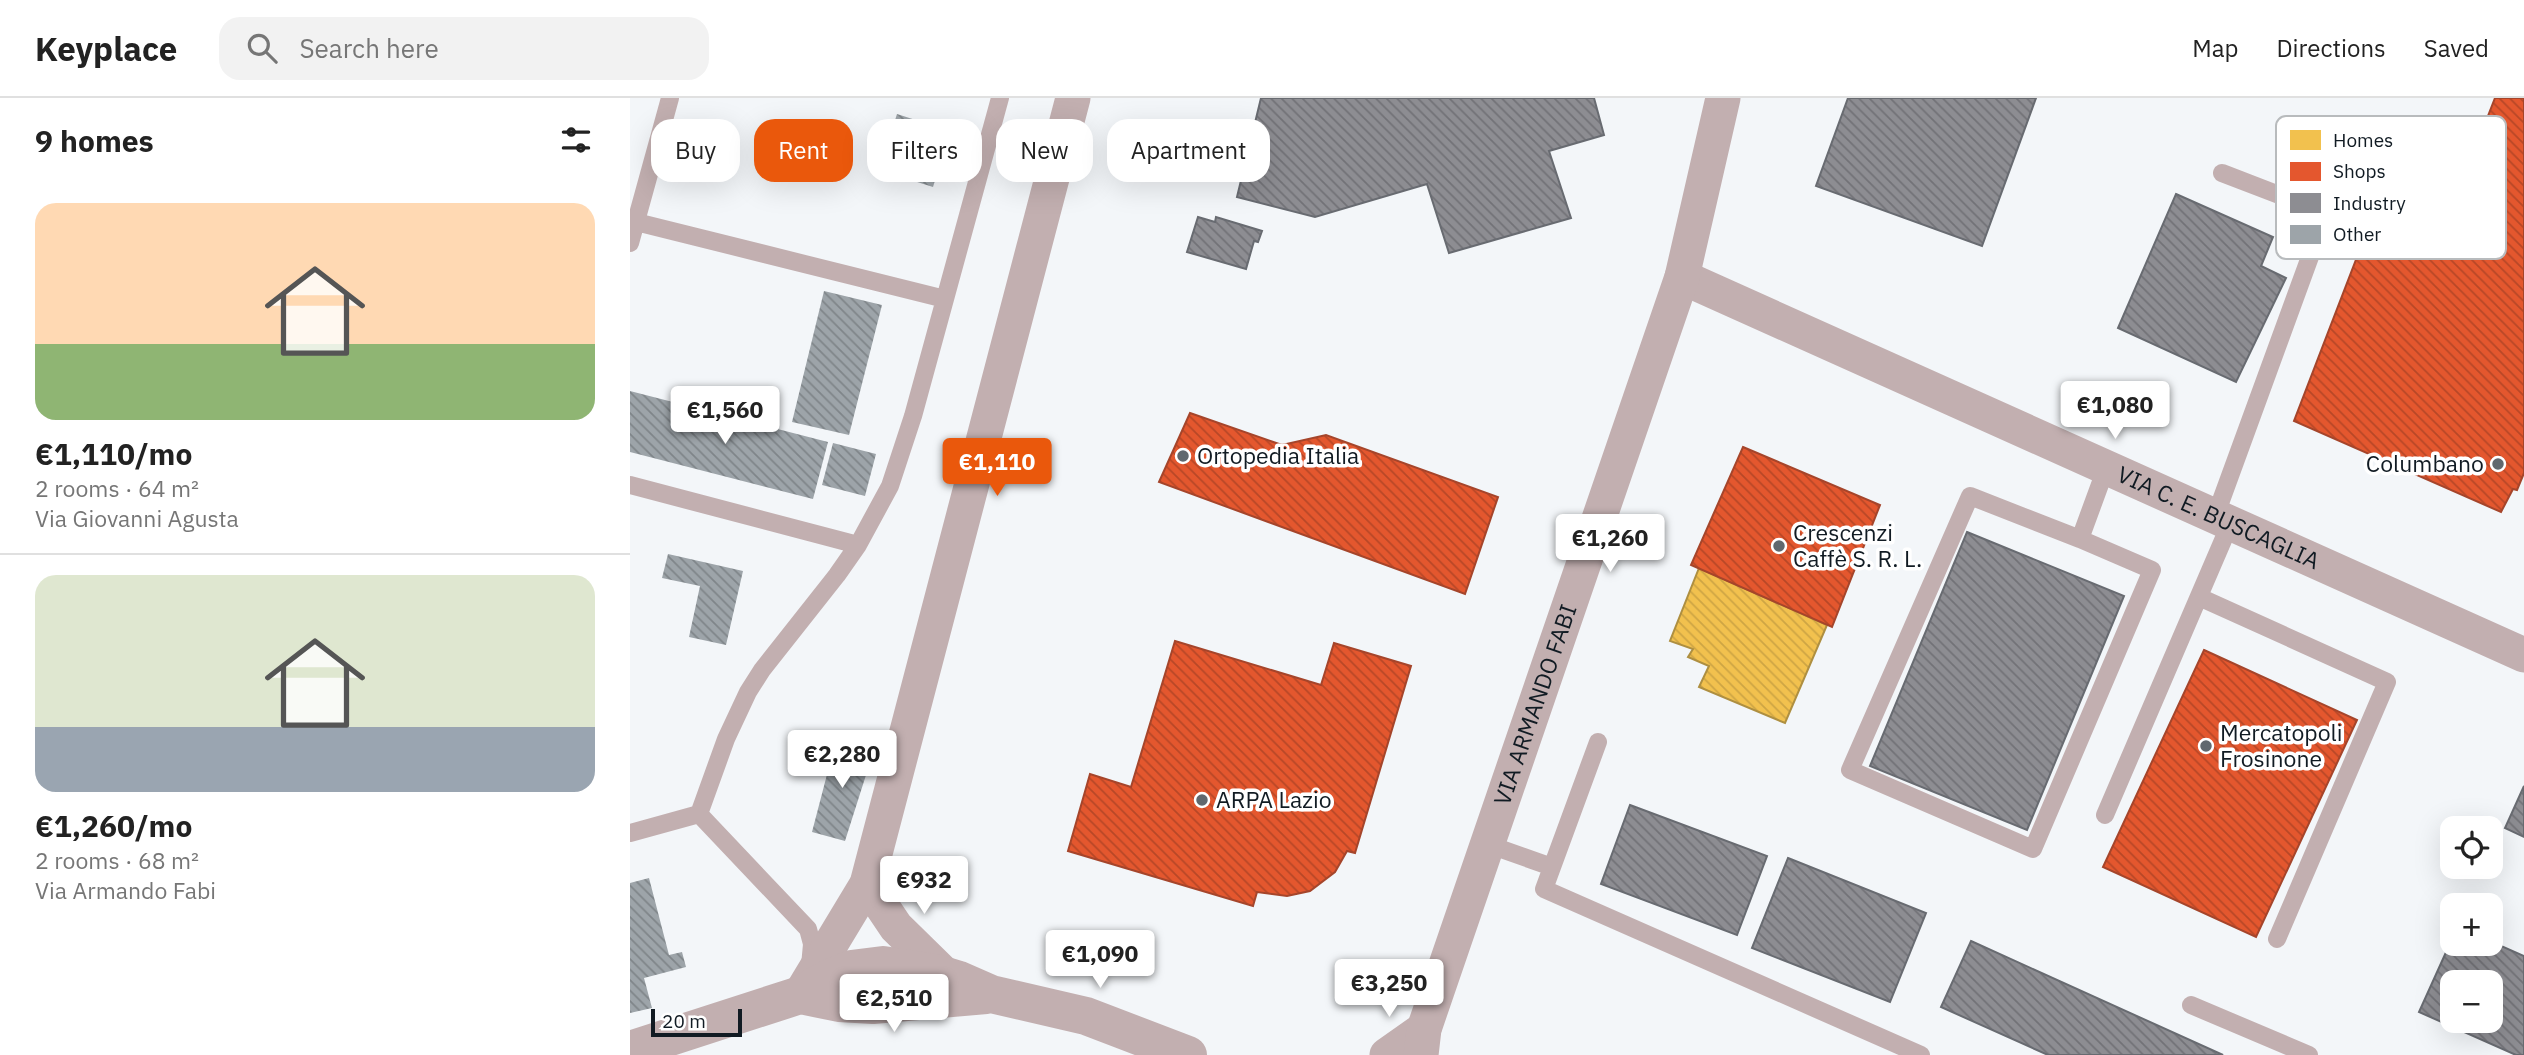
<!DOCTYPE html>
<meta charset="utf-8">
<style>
body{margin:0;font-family:"IBM Plex Sans",sans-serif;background:#f2f2f2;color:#222;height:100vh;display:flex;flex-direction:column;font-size:26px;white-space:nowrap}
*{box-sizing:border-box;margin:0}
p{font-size:23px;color:#767676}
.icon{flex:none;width:38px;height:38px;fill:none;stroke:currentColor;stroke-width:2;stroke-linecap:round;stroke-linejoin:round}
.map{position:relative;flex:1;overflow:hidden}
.drawer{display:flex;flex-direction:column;background:#fff;width:630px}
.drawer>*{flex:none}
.hud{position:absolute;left:21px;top:21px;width:665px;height:63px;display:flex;gap:14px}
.tools{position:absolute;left:1810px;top:718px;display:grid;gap:14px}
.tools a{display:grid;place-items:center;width:63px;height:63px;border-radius:14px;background:#fff;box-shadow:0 7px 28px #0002;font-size:35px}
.scale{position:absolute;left:21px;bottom:18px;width:91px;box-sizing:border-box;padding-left:7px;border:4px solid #111b23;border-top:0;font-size:19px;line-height:24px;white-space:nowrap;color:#111b23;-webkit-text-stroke:5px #fff;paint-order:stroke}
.price{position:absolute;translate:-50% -60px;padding:0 16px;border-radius:7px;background:#fff;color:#222;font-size:23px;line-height:46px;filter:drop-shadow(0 2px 4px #0008)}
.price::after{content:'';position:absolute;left:50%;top:42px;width:21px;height:16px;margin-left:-10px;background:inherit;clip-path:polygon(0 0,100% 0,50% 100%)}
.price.selected{background:#ea580c;color:#fff}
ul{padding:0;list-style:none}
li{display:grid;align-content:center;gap:14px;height:371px;padding:0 35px}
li+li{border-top:2px solid #e0e0e0}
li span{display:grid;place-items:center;height:217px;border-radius:21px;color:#555}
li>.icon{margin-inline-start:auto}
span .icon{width:126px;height:126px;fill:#fffc;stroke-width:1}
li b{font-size:30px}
h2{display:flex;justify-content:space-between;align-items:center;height:84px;padding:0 35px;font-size:30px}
.pill{padding:0 24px;border-radius:21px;background:#fff;box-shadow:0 7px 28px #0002;font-size:24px;line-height:63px}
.pill.selected{background:#ea580c;color:#fff}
header{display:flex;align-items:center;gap:42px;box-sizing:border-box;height:98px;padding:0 35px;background:#fff;border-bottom:2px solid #e0e0e0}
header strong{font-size:33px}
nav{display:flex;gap:38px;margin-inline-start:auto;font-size:24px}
.search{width:490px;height:63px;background:#f2f2f2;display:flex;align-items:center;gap:18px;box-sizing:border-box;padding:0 24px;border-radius:21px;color:#767676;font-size:26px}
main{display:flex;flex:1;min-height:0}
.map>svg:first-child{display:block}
.homes{fill:url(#homes-back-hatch);stroke:#ae8f41;stroke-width:2}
.shops{fill:url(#shops-back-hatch);stroke:#a5452b;stroke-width:2}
.industry{fill:url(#industry-back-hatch);stroke:#686b71;stroke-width:2;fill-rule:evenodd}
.building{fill:url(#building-back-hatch)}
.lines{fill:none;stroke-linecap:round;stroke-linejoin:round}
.service{stroke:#c2afb0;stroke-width:18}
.minor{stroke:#c2afb0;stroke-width:35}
.tertiary{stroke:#c2afb0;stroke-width:38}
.poi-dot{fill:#60686e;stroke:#fff;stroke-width:2.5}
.labels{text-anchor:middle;stroke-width:7;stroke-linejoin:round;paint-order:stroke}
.poi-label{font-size:23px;fill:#111b23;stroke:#fff;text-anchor:start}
.street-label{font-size:23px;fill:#111b23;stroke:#fff}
.key{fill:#fff;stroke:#b8bbbd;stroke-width:2}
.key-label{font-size:19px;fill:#111b23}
</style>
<header>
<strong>Keyplace</strong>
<div class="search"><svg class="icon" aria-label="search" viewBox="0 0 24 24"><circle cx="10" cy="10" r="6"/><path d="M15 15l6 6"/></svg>Search here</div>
<nav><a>Map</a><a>Directions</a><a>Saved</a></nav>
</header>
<main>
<section class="drawer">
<h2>9 homes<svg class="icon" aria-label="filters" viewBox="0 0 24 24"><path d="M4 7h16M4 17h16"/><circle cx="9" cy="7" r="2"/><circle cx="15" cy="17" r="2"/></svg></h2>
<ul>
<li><span style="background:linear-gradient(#ffd9b3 65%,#8fb573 0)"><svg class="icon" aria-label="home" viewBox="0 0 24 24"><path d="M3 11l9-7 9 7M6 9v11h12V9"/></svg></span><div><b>€1,110/mo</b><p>2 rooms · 64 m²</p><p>Via Giovanni Agusta</p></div></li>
<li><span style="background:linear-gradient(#dfe7d0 70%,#9aa5b1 0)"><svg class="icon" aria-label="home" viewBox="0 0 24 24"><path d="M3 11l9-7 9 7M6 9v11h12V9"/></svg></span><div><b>€1,260/mo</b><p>2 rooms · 68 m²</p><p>Via Armando Fabi</p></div></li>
</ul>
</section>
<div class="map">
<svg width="1894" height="957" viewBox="0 0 1894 957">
<defs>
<pattern id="homes-back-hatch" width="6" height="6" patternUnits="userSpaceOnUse" patternTransform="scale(1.75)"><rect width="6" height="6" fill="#f2c14e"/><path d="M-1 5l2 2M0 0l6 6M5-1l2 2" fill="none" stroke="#cea544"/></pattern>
<pattern id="shops-back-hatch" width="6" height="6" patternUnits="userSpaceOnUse" patternTransform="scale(1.75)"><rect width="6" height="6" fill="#e4572e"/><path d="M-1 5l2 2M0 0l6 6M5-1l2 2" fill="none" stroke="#b74727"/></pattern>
<pattern id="industry-back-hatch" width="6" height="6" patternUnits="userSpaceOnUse" patternTransform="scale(1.75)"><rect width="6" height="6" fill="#8d8d92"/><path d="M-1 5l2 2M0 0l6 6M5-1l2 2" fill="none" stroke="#727277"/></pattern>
<pattern id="building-back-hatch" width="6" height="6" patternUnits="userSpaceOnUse" patternTransform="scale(1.75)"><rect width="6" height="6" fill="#9da4a9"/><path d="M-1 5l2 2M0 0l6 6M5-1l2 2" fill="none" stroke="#7f8589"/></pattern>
</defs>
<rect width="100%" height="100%" fill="#f3f6f9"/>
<!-- homes -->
<path class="homes" d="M 1069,470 L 1197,527 L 1155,625 L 1069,589 L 1079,568 L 1058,559 L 1063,551 L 1040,543 Z"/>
<!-- shops -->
<path class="shops" d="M 1865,0 L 1894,0 L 1894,375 L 1887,392 L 1883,391 L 1871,414 L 1664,323 L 1757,81 L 1824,105 Z
M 560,315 L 652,347 L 696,337 L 868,399 L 835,496 L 529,384 Z
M 1113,349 L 1250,407 L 1202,529 L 1061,467 Z
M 545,543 L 691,587 L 704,545 L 781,568 L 725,755 L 717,753 L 705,774 L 680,793 L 657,798 L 627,794 L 623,808 L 438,753 L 460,676 L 501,689 Z
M 1574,552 L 1727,622 L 1626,839 L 1473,769 Z"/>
<!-- industry -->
<path class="industry" d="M 631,0 L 964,0 L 974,37 L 919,53 L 941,120 L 819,155 L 797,86 L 685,119 L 607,99 Z
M 1218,0 L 1406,0 L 1352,148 L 1186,88 Z
M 1546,96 L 1643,139 L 1631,168 L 1656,180 L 1606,284 L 1488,230 Z
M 568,119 L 585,124 L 586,119 L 632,133 L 628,144 L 624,143 L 616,171 L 557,154 Z
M 1337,434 L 1494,498 L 1397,732 L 1240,668 Z
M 1894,688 L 1894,739 L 1875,730 Z
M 1000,707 L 1137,758 L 1107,837 L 971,786 Z
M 1158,760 L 1296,815 L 1260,904 L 1122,850 Z
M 1822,841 L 1822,845 L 1860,845 L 1860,843 L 1894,858 L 1894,957 L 1886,957 L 1789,914 ZM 1822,884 L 1860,884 L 1860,922 L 1822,922 Z
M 1341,843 L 1593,957 L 1418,957 L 1311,909 Z"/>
<!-- building -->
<path class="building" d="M 267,16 L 344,41 L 331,84 L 307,76 L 303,89 L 249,72 Z
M 194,193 L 252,207 L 219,337 L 162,324 Z
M 0,293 L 198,344 L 183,401 L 0,354 Z
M 203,345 L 246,356 L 235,398 L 192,387 Z
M 38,456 L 113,473 L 96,547 L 59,539 L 70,488 L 32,480 Z
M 206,642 L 243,655 L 215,743 L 182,734 Z
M 19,780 L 39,857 L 52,854 L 56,869 L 14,880 L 22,910 L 0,915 L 0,785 Z"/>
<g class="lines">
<!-- service -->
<path class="service" d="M 6,124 L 315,201
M 0,145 L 40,0
M 0,387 L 228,447
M 1585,419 L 1696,115 L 1592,75
M 1450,441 L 1522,472 L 1403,751 L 1220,672 L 1340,398 L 1450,441 L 1476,370
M 1569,499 L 1757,584 L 1647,841
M 968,644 L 914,791 L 1291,957
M 69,716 L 96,641 L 118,594 L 132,572 L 207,477 L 228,447 L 260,388 L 283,318 L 370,0
M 1475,717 L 1600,426
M 0,735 L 69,716 L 178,831 L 182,846 L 180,868
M 857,746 L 922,769
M 1561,907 L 1679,957"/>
<!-- minor -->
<g class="minor">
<path id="s1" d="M 1052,179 L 1894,557"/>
<path d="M 237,786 L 266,829 L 316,878"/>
<path d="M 170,897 L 237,786 L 443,0"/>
<path d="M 757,957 L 794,931"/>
<path id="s2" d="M 791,957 L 794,931 L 1052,179 L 1093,0"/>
</g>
<!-- tertiary -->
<path class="tertiary" d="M 170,897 L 209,905 L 243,907 L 356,897
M 0,952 L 170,897 L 197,881 L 221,871 L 253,867 L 306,875 L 329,882 L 361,896 L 456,918 L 558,957"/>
</g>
<!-- markers -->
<g class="poi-dot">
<circle cx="553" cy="358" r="7"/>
<circle cx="1868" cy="366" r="7"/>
<circle cx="1149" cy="448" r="7"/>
<circle cx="1576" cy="648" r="7"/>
<circle cx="572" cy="702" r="7"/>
</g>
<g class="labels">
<!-- poi labels -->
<g class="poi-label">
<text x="567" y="366">Ortopedia Italia</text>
<text x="1854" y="374" text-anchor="end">Columbano</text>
<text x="1163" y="443">Crescenzi<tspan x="1163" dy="26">Caffè S. R. L.</tspan></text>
<text x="1590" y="643">Mercatopoli<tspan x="1590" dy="26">Frosinone</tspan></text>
<text x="586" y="710">ARPA Lazio</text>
</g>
<!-- street labels -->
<g class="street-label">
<text dy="8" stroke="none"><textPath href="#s1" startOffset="588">VIA C. E. BUSCAGLIA</textPath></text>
<text dy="8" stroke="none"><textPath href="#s2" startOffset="369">VIA ARMANDO FABI</textPath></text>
</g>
</g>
<!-- legend -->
<rect x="1646" y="18" width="230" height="143" rx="10" class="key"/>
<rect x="1660" y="32" width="31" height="20" fill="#f2c14e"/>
<rect x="1660" y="64" width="31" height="19" fill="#e4572e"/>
<rect x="1660" y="95" width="31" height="20" fill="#8d8d92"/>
<rect x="1660" y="127" width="31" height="19" fill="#9da4a9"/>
<g class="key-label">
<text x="1703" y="49">Homes</text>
<text x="1703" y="80">Shops</text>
<text x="1703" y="112">Industry</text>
<text x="1703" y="143">Other</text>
</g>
</svg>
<div class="tools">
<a><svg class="icon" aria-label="locate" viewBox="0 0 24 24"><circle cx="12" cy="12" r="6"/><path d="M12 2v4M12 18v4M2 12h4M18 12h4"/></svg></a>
<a>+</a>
<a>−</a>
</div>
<div class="scale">20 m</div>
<b class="price" style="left:1485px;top:343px">€1,080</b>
<b class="price" style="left:95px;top:348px">€1,560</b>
<b class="price selected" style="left:367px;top:400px">€1,110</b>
<b class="price" style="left:980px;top:476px">€1,260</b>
<b class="price" style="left:212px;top:692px">€2,280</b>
<b class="price" style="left:294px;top:818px">€932</b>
<b class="price" style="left:470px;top:892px">€1,090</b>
<b class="price" style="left:759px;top:921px">€3,250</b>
<b class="price" style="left:264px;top:936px">€2,510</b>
<div class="hud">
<a class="pill">Buy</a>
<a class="pill selected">Rent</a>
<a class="pill">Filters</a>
<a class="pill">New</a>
<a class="pill">Apartment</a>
</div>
</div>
</main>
